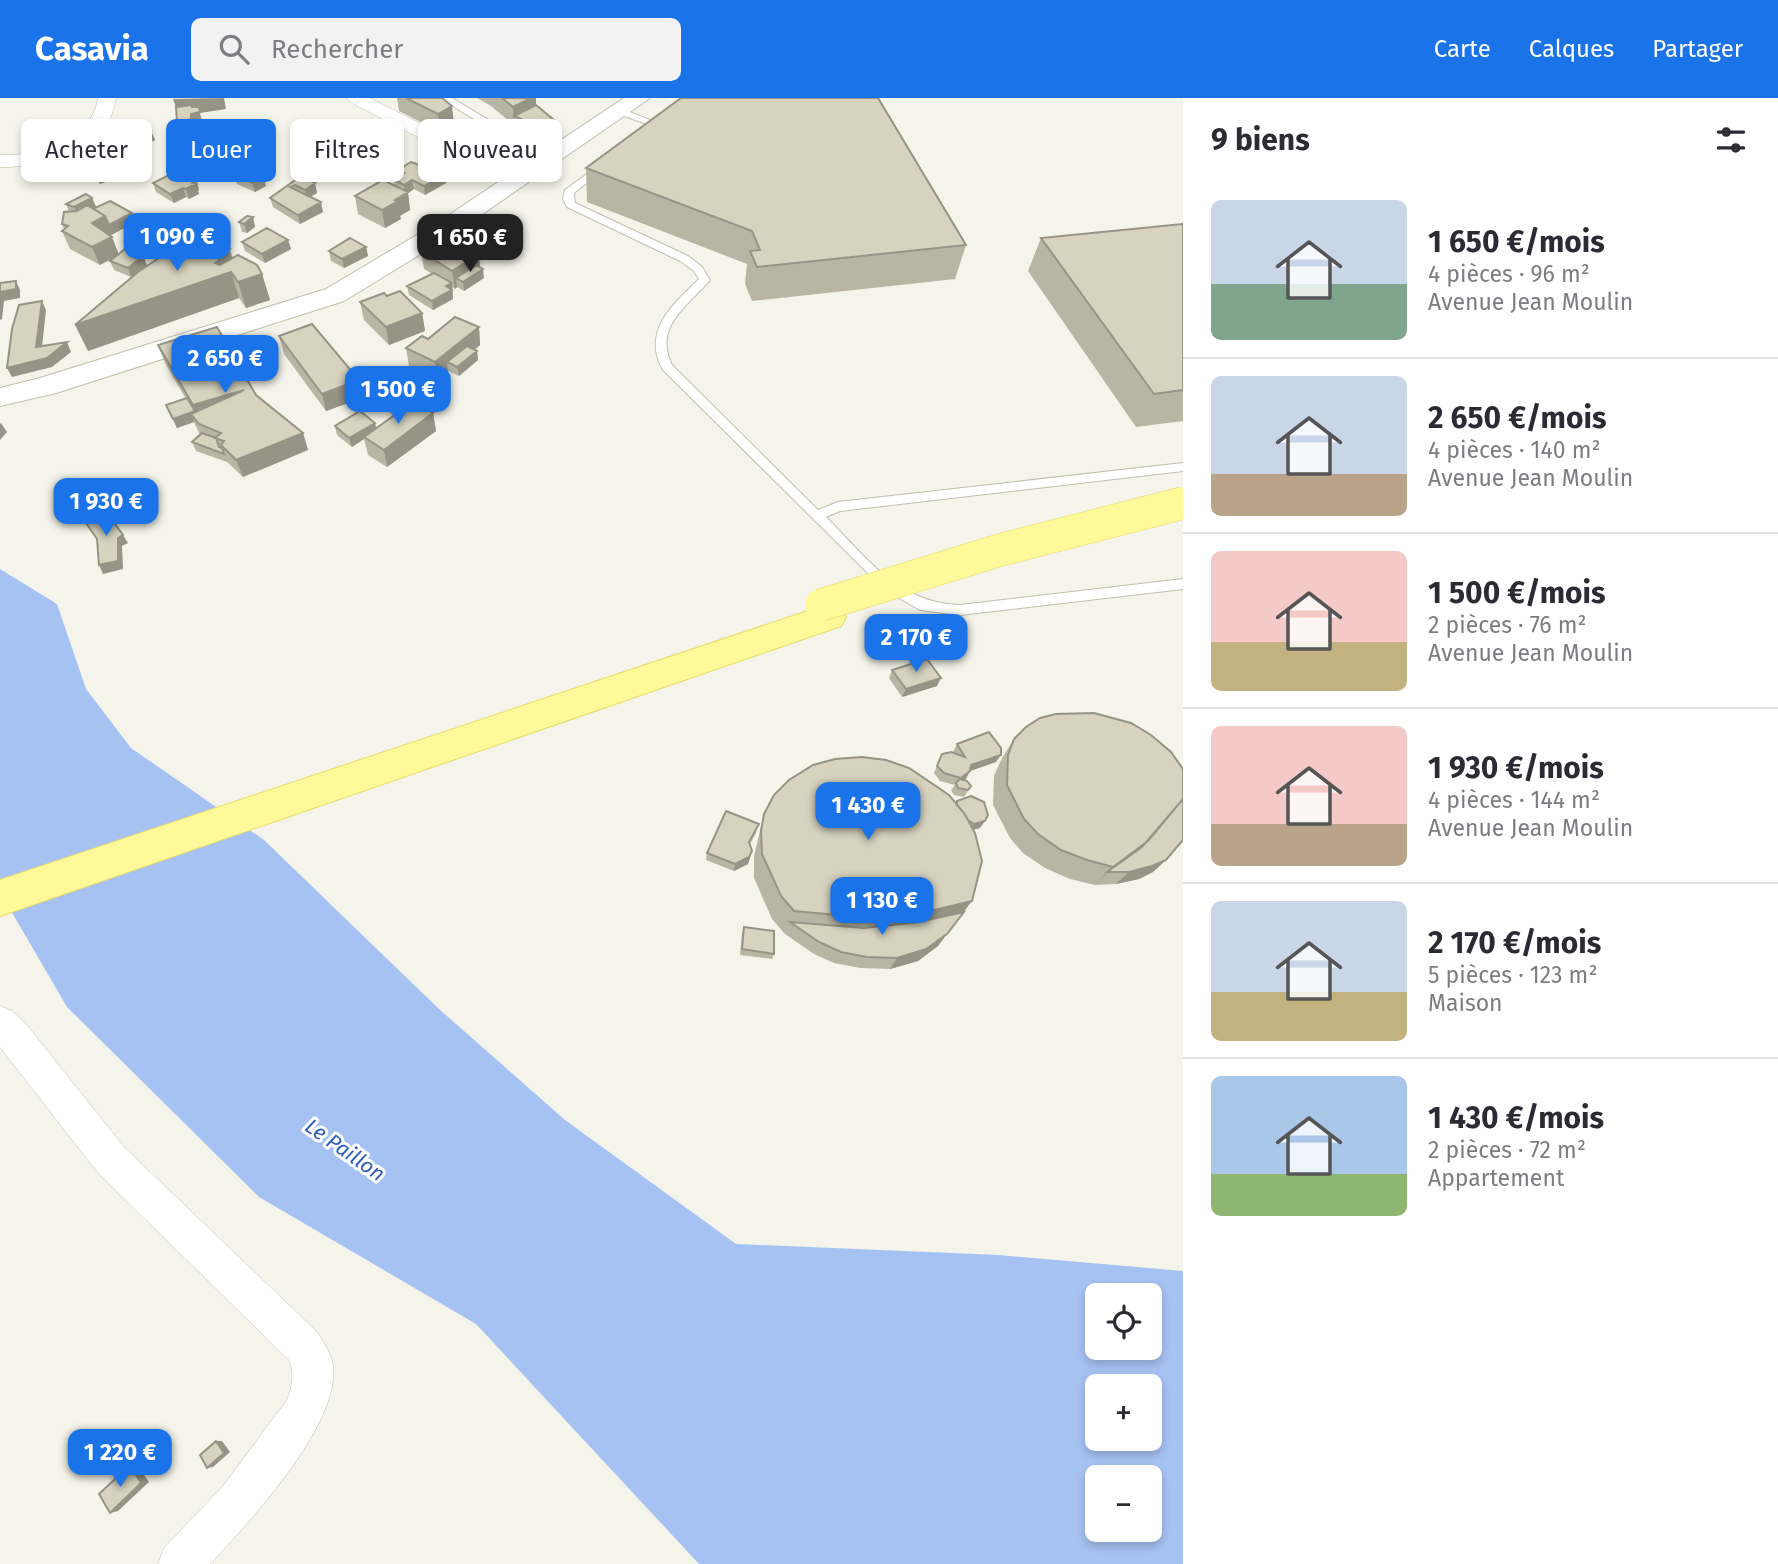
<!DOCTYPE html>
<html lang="fr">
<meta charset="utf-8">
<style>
body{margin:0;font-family:"Fira Sans",sans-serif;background:#f2f2f3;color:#2b2b33;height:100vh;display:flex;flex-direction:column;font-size:26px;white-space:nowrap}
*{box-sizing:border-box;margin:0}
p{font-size:23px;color:#7c7c81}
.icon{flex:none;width:38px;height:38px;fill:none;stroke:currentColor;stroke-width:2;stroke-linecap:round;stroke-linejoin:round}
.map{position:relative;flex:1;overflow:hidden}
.details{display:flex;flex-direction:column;background:#fff;width:595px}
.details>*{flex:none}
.guide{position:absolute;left:21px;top:21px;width:665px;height:63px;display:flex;gap:14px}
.tools{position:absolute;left:1085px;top:1185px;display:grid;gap:14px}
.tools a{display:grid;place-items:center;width:77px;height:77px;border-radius:10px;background:#fff;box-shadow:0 4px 10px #0003;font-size:35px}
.price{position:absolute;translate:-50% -60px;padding:0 16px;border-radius:14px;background:#1a73e8;color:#fff;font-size:23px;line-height:46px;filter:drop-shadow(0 2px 4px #0008)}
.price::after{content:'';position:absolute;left:50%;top:42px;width:21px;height:16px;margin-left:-10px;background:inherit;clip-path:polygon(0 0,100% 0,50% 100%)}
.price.active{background:#222;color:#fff}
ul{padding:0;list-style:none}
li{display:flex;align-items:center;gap:21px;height:175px;padding:0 28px}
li+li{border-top:2px solid #e1e1e2}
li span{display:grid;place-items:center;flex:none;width:196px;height:140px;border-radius:10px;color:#555}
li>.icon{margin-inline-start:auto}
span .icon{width:84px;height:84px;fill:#fffc;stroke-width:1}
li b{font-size:30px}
h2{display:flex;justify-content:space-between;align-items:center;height:84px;padding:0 28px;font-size:30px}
.tag{padding:0 24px;border-radius:10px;background:#fff;box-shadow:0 4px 10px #0003;font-size:24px;line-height:63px}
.tag.active{background:#1a73e8;color:#fff}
header{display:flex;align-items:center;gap:42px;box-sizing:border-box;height:98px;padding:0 35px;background:#1a73e8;color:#fff}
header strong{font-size:33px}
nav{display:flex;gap:38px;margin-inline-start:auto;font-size:24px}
.search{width:490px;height:63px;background:#f2f2f3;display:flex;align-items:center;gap:18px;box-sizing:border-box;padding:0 24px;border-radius:10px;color:#7c7c81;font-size:26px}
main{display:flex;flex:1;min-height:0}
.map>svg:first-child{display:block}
.water{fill:#a6c2f3;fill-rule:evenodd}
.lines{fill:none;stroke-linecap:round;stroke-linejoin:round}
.service-casing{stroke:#c1bfac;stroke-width:2}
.minor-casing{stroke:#c1bfac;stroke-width:1}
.tertiary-casing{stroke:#c1bfac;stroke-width:2}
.primary-casing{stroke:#e7dd66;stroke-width:2}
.service{fill:#fff;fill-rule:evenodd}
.minor{fill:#fff;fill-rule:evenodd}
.tertiary{fill:#fff;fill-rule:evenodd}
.primary{fill:#fff99a;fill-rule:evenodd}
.primary-bridge-casing{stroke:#e7dd66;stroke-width:33;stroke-linecap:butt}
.primary-bridge{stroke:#fff99a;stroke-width:32}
.wall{fill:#b9b5a4}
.shaded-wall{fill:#969486}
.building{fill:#d7d3bf;stroke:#969486;stroke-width:2}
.labels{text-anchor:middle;stroke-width:6;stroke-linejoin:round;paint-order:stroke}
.water-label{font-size:21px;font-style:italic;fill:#2d5fba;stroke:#fff}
</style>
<header>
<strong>Casavia</strong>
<div class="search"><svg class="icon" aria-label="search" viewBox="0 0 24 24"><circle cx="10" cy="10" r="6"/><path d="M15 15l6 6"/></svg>Rechercher</div>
<nav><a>Carte</a><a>Calques</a><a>Partager</a></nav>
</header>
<main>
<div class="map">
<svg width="1183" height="1466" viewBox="0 0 1183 1466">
<rect width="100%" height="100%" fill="#f5f4ea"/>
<!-- water -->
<path class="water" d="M 0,471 L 57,506 L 86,591 L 131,650 L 264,742 L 439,911 L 565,1022 L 736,1146 L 999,1157 L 1183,1173 L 1183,1466 L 699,1466 L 476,1226 L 259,1099 L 67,909 L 0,794 ZM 1097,1197 L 1150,1197 L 1150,1250 L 1097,1250 ZM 1097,1288 L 1150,1288 L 1150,1340 L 1097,1340 ZM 1097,1379 L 1150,1379 L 1150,1432 L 1097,1432 Z"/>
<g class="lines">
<defs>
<path id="service" d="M 440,0 L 452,0 L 487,21 L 497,40 L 473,62 L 465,60 L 487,39 L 480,25 Z
M 616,11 L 622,11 L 663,27 L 655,29 L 616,15 Z
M 602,65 L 607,68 L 605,70 L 574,95 L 575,105 L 688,158 L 702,169 L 710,182 C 688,208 653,228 672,267 L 818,412 L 838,404 L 1183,365 L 1183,373 L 840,413 L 826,419 C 867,460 898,505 960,507 L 1183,481 L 1183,491 L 960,517 L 920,512 L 885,492 L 663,272 C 641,234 673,206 699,181 L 694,173 L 680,163 L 567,109 L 563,101 L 565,92 Z"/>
<path id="minor" d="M 98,0 L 116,0 C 109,53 46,70 0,69 L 0,57 C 40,58 91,45 98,0 Z
M 347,0 L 370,0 L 523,78 L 526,82 L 523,86 L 509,86 L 350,4 Z
M 0,908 L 12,913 L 26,926 L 124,1049 L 317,1234 C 323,1244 332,1256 333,1268 C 340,1327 249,1424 210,1466 L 158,1466 L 164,1450 L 223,1388 L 287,1302 C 292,1290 295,1274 289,1262 L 98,1075 L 0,949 Z"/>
<path id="tertiary" d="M 624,0 L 650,0 L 455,135 L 344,203 L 56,295 L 0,308 L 0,290 L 40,280 L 326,191 L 437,125 Z"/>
<path id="primary" d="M 829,506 L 841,510 L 846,519 L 841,528 L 0,818 L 0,782 Z"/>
</defs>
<!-- service casing -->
<use href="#service" class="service-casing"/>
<!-- minor casing -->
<use href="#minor" class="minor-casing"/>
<!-- tertiary casing -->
<use href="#tertiary" class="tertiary-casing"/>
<!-- primary casing -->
<use href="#primary" class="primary-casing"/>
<!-- service -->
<use href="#service" class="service"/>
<!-- minor -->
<use href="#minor" class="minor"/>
<!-- tertiary -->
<use href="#tertiary" class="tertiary"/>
<!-- primary -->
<use href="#primary" class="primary"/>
<defs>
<path id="primary-bridge" d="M 821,507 L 1000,452 L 1183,405"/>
</defs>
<!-- primary-bridge casing -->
<use href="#primary-bridge" class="primary-bridge-casing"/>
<!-- primary-bridge -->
<use href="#primary-bridge" class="primary-bridge"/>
</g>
<!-- wall -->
<path class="wall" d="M 397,0 L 442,0 L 454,26 L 440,34 L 399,13 Z
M 477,0 L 536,0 L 536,7 L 554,22 L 554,31 L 542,39 L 514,27 L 491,8 Z
M 151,33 L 155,42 L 145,46 L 151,63 L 136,69 L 137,72 L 100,86 L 89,75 L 82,57 L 132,38 L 131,34 Z
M 388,49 L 390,58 L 367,71 L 345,61 L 343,52 Z
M 210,55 L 212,64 L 186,76 L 199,92 L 198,93 L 199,96 L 189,101 L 186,99 L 174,105 L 156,94 L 153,85 L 178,73 L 177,72 L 174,63 Z
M 586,70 L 966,147 L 955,181 L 752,203 L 745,186 L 747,166 L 587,104 Z
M 398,72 L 445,76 L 446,85 L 425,97 L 414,91 L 408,95 L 410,112 L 400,118 L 401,121 L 385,130 L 358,116 L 355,98 L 394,88 L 393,81 L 399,78 Z
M 234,77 L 266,88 L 255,94 L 237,86 Z
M 301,78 L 315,85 L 317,95 L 310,99 L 323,114 L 300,126 L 273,109 L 270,100 Z
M 92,100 L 96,109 L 135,124 L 110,138 L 119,156 L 147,167 L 142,171 L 228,150 L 230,151 L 233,160 L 262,176 L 270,202 L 246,210 L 239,200 L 88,253 L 131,179 L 114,172 L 110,163 L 116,158 L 100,167 L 70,151 L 62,133 L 64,131 L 62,126 L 69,114 L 66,106 Z
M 253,119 L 255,129 L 247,135 L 242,134 L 239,124 Z
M 1183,126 L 1183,323 L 1136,329 L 1028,173 L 1041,140 Z
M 473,137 L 505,151 L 493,158 L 474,147 Z
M 288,142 L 291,151 L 265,165 L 245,153 L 242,144 Z
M 366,149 L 368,158 L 344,170 L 331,163 L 329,153 Z
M 421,153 L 479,156 L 480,170 L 484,180 L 464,193 L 457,189 L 455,191 L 452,189 L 453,201 L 433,212 L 409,197 L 407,188 L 432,176 L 424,171 Z
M 387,198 L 422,215 L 425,233 L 389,247 L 364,222 L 360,204 Z
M 479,229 L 480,247 L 475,252 L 477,253 L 478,262 L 459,278 L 448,273 L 437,282 L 409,268 L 406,250 Z
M 279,238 L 359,282 L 362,300 L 326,313 L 284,256 Z
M 158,247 L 256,297 L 303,335 L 308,352 L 243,379 L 227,364 L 196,353 L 192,344 L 200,337 L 194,324 L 177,330 L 166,307 L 186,301 L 165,265 Z
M 433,315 L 436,333 L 387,369 L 368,357 L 364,341 L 352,349 L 337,337 L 335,328 L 375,325 L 376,330 Z
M 892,572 L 937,588 L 902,599 L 889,580 Z
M 1014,641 L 1166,762 L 1153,774 L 1139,781 L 1116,786 L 1095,787 L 1070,781 L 1045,770 L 1023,755 L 1010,740 L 993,707 L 994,678 L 1001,662 Z
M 957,646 L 996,664 L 970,673 L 964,682 L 971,688 L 964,699 L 954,697 L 951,692 L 955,687 L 940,683 L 934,675 L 942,656 L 954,656 L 953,654 Z
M 957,703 L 980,730 L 973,732 L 938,848 L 918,863 L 890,871 L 860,870 L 834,865 L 814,856 L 785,836 L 772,821 L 754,780 L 754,758 L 764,716 L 956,705 Z
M 757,733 L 750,746 L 752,753 L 748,766 L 734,773 L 706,762 L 707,755 Z
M 744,829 L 774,856 L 772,861 L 740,857 L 742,835 Z"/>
<!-- shaded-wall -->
<path class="shaded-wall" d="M 224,0 L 226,11 L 200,15 L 202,23 L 193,25 L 194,30 L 180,33 L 177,24 L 179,18 L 173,1 Z
M 531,0 L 536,0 L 536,16 L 514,18 L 514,27 L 513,9 Z
M 452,8 L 454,26 L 440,34 L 438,16 Z
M 554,22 L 554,31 L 542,39 L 541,30 Z
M 151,33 L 155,42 L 145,46 L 151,63 L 136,69 L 137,72 L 100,86 L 93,68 L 141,47 L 138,38 Z
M 388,49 L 390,58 L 367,71 L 365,62 Z
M 210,55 L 212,64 L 186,77 L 183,67 Z
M 445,76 L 446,85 L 425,97 L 424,88 Z
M 264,79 L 266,88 L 255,94 L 252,85 Z
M 412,82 L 414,91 L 408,95 L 410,112 L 400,118 L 401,121 L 385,130 L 382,112 L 395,102 L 405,96 L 404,87 Z
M 197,83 L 199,92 L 198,93 L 199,96 L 189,101 L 186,91 Z
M 315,85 L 317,95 L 307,101 L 305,92 Z
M 183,90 L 186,99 L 174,105 L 170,96 Z
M 92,100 L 96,109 L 85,115 L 77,110 L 80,117 L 78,118 L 74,109 Z
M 321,104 L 323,114 L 300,126 L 298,117 Z
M 132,115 L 135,124 L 100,143 L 92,125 L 105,118 Z
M 253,119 L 255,129 L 247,135 L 244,126 Z
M 222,132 L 238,177 L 231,174 L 239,200 L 88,253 L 75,227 L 206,140 Z
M 112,139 L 119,157 L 100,167 L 92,149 Z
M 288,142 L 291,151 L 265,165 L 262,156 Z
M 505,142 L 505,151 L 493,158 L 492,149 Z
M 366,149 L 368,158 L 344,170 L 342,161 Z
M 479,156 L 480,173 L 483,171 L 484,180 L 464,193 L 463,184 L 456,180 L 457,189 L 455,191 L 452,173 Z
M 143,158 L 147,167 L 131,179 L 128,170 Z
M 262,176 L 270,202 L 246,210 L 238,184 Z
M 16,183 L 20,192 L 20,200 L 4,203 L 2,221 L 0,222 L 0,194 Z
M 452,185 L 453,201 L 433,212 L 432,203 L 446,188 Z
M 42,203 L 46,212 L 41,258 L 36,249 Z
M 422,215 L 425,233 L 389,247 L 386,229 Z
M 479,229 L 480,247 L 455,268 L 447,264 L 448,273 L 437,282 L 435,264 Z
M 67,244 L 71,254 L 52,269 L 12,279 L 7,270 Z
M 477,253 L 478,262 L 459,278 L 457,269 Z
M 359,282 L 362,300 L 326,313 L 322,296 Z
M 244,292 L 200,324 L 193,307 Z
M 195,313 L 191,316 L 194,324 L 177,330 L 173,321 Z
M 433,315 L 436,333 L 387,369 L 384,352 Z
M 1,325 L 7,334 L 0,342 L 0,326 Z
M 375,325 L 377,334 L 364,339 L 364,341 L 352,349 L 349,340 Z
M 303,335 L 308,352 L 243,379 L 236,362 Z
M 123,437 L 128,445 L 122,448 L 123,471 L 103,476 L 99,467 L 118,440 Z
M 941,580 L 937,588 L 902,599 L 906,591 Z
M 1001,657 L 996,664 L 970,673 L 966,681 L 956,687 L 971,667 Z
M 985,723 L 980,730 L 969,733 L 974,726 Z
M 1148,743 L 1129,763 L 1107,774 L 1095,787 L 1113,769 Z
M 752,753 L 748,766 L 734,773 L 735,766 Z
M 1166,762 L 1153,774 L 1139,781 L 1116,786 L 1129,774 Z
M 972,803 L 938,848 L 918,863 L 890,871 L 926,814 Z
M 216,1343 L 222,1343 L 230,1354 L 213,1369 L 207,1370 Z
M 130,1367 L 137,1367 L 149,1384 L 118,1413 L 110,1415 Z"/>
<!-- building -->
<path class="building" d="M 406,0 L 442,0 L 452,8 L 438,16 Z
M 502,0 L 531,0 L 513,9 Z
M 681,0 L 878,0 L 966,147 L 757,169 L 750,153 L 760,152 L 752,133 L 586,70 Z
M 192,7 L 192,9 L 199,9 L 200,14 L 191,16 L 191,21 L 177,24 L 176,9 Z
M 536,7 L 554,22 L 541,30 L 514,18 Z
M 144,28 L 151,33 L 138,38 L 131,34 Z
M 134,37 L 145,45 L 128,52 L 130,54 L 93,68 L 82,57 Z
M 365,39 L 388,49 L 365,62 L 343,52 Z
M 199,51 L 210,55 L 183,67 L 174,63 Z
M 411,64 L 445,76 L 424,88 L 412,82 L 404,87 L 393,81 L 404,75 L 398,72 Z
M 246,71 L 264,79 L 252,85 L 234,77 Z
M 179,72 L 197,83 L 193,85 L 196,86 L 186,91 L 183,90 L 170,96 L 153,85 Z
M 301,78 L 315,85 L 305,92 L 295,87 L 290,89 L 321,104 L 298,117 L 270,100 Z
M 383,82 L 408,94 L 395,102 L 398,103 L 382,112 L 355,98 Z
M 86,96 L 92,100 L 74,109 L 66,106 Z
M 110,103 L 132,115 L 109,127 L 105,118 L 87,107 L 79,112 L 77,110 L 87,106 L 95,110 Z
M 87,107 L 105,118 L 92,125 L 112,139 L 92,149 L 62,133 L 68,128 L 62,126 L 64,114 L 77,113 Z
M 247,118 L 253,119 L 244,126 L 239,124 Z
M 211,125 L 222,132 L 210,138 L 230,151 L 216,159 L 220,162 L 215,165 L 220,167 L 238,157 L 257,167 L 262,176 L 238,184 L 231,174 L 75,227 L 138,174 Z
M 1183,126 L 1183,292 L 1154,296 L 1041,140 Z
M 267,130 L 288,142 L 262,156 L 242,144 Z
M 485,131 L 505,142 L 492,149 L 473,137 Z
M 449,138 L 479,156 L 452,173 L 421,153 Z
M 350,140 L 366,149 L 342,161 L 329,153 Z
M 125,151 L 143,158 L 128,170 L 110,163 Z
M 476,167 L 483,171 L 463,184 L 456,180 Z
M 434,175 L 452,185 L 446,188 L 452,192 L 432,203 L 407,188 Z
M 16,183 L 16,191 L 0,194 L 0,185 Z
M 400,193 L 422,215 L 386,229 L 360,204 L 384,195 L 387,198 Z
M 42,203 L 36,249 L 67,244 L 47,260 L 7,270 L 12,231 L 19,207 Z
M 455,219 L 479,229 L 435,264 L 406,250 L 422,238 L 428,241 Z
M 312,226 L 359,282 L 322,296 L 279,238 Z
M 217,229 L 256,297 L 303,335 L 236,362 L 221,347 L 224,343 L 215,340 L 221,335 L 199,326 L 191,316 L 244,292 L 193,307 L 158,247 Z
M 467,248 L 477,253 L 457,269 L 447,264 Z
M 187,300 L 195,313 L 173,321 L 166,307 Z
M 413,304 L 433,315 L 384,352 L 364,339 Z
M 360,313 L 375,325 L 349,340 L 335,328 Z
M 202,335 L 216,340 L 219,349 L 222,350 L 224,356 L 192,344 Z
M 107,415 L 123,437 L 118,440 L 118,463 L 99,467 L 97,441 L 86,425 Z
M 927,561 L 941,580 L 906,591 L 892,572 Z
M 1094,615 L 1131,625 L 1151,637 L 1171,654 L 1183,671 L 1183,701 L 1148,743 L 1113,769 L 1087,762 L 1061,752 L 1038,736 L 1024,721 L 1007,687 L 1008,657 L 1014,641 L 1026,629 L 1040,620 L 1056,616 Z
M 989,634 L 1001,650 L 1001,657 L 971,667 L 970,673 L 961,680 L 944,675 L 937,668 L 942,656 L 951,654 L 965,659 L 957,646 Z
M 862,659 L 886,662 L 909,670 L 949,697 L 964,715 L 975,735 L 982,763 L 972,803 L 926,814 L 870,820 L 794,813 L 781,798 L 762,756 L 761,733 L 764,716 L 774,697 L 789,682 L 813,667 L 835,661 Z
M 960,681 L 967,683 L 971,688 L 968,692 L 958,690 L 956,685 Z
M 971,698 L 984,704 L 988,717 L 985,723 L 974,726 L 968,722 L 964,715 L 957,707 L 957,703 Z
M 1183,701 L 1183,742 L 1166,762 L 1152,768 L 1129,774 L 1107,774 L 1142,749 Z
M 726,713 L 759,726 L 749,744 L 752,753 L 749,759 L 735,766 L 707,755 Z
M 964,814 L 947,836 L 926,851 L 897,860 L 867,859 L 841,854 L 819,844 L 790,824 L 864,830 L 919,824 Z
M 744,829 L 774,833 L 774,856 L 742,851 Z
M 216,1343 L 224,1355 L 207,1370 L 200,1357 Z
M 130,1367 L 141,1385 L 110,1415 L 99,1396 Z"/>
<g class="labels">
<!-- water labels -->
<g class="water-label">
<text transform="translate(345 1052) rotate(35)" y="7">Le Paillon</text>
</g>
</g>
</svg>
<div class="tools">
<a><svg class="icon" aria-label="locate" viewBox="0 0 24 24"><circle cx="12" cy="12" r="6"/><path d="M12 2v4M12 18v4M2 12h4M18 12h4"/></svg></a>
<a>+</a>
<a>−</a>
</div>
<b class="price" style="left:177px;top:175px">1 090 €</b>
<b class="price active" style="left:470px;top:176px">1 650 €</b>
<b class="price" style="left:225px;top:297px">2 650 €</b>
<b class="price" style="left:398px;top:328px">1 500 €</b>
<b class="price" style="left:106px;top:440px">1 930 €</b>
<b class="price" style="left:916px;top:576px">2 170 €</b>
<b class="price" style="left:868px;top:744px">1 430 €</b>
<b class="price" style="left:882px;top:839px">1 130 €</b>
<b class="price" style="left:120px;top:1391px">1 220 €</b>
<div class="guide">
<a class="tag">Acheter</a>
<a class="tag active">Louer</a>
<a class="tag">Filtres</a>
<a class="tag">Nouveau</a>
</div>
</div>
<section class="details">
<h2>9 biens<svg class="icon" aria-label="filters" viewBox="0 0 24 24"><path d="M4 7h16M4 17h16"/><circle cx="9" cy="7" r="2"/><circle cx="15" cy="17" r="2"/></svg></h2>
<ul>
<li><span style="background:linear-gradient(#c9d6e8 60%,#7fa58c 0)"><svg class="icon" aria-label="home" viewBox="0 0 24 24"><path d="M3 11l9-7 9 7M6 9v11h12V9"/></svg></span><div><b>1 650 €/mois</b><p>4 pièces · 96 m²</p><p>Avenue Jean Moulin</p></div></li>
<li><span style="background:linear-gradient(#c9d6e8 70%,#b9a48a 0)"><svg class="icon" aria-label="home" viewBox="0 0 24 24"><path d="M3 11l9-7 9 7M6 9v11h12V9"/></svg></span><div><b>2 650 €/mois</b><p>4 pièces · 140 m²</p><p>Avenue Jean Moulin</p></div></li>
<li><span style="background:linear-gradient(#f6c9c9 65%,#c2b280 0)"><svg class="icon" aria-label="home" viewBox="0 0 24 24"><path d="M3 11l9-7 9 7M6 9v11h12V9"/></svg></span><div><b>1 500 €/mois</b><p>2 pièces · 76 m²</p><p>Avenue Jean Moulin</p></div></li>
<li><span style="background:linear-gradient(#f6c9c9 70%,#b9a48a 0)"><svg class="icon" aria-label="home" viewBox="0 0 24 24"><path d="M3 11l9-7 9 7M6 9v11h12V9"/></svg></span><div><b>1 930 €/mois</b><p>4 pièces · 144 m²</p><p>Avenue Jean Moulin</p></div></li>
<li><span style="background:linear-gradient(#c9d6e8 65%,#c2b280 0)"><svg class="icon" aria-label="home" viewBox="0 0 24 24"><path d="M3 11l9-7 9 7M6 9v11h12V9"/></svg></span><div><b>2 170 €/mois</b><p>5 pièces · 123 m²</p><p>Maison</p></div></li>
<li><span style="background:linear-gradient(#a9c7e8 70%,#8fb573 0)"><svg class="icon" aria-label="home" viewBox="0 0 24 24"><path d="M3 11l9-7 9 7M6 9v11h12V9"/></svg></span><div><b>1 430 €/mois</b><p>2 pièces · 72 m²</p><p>Appartement</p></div></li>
</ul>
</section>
</main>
